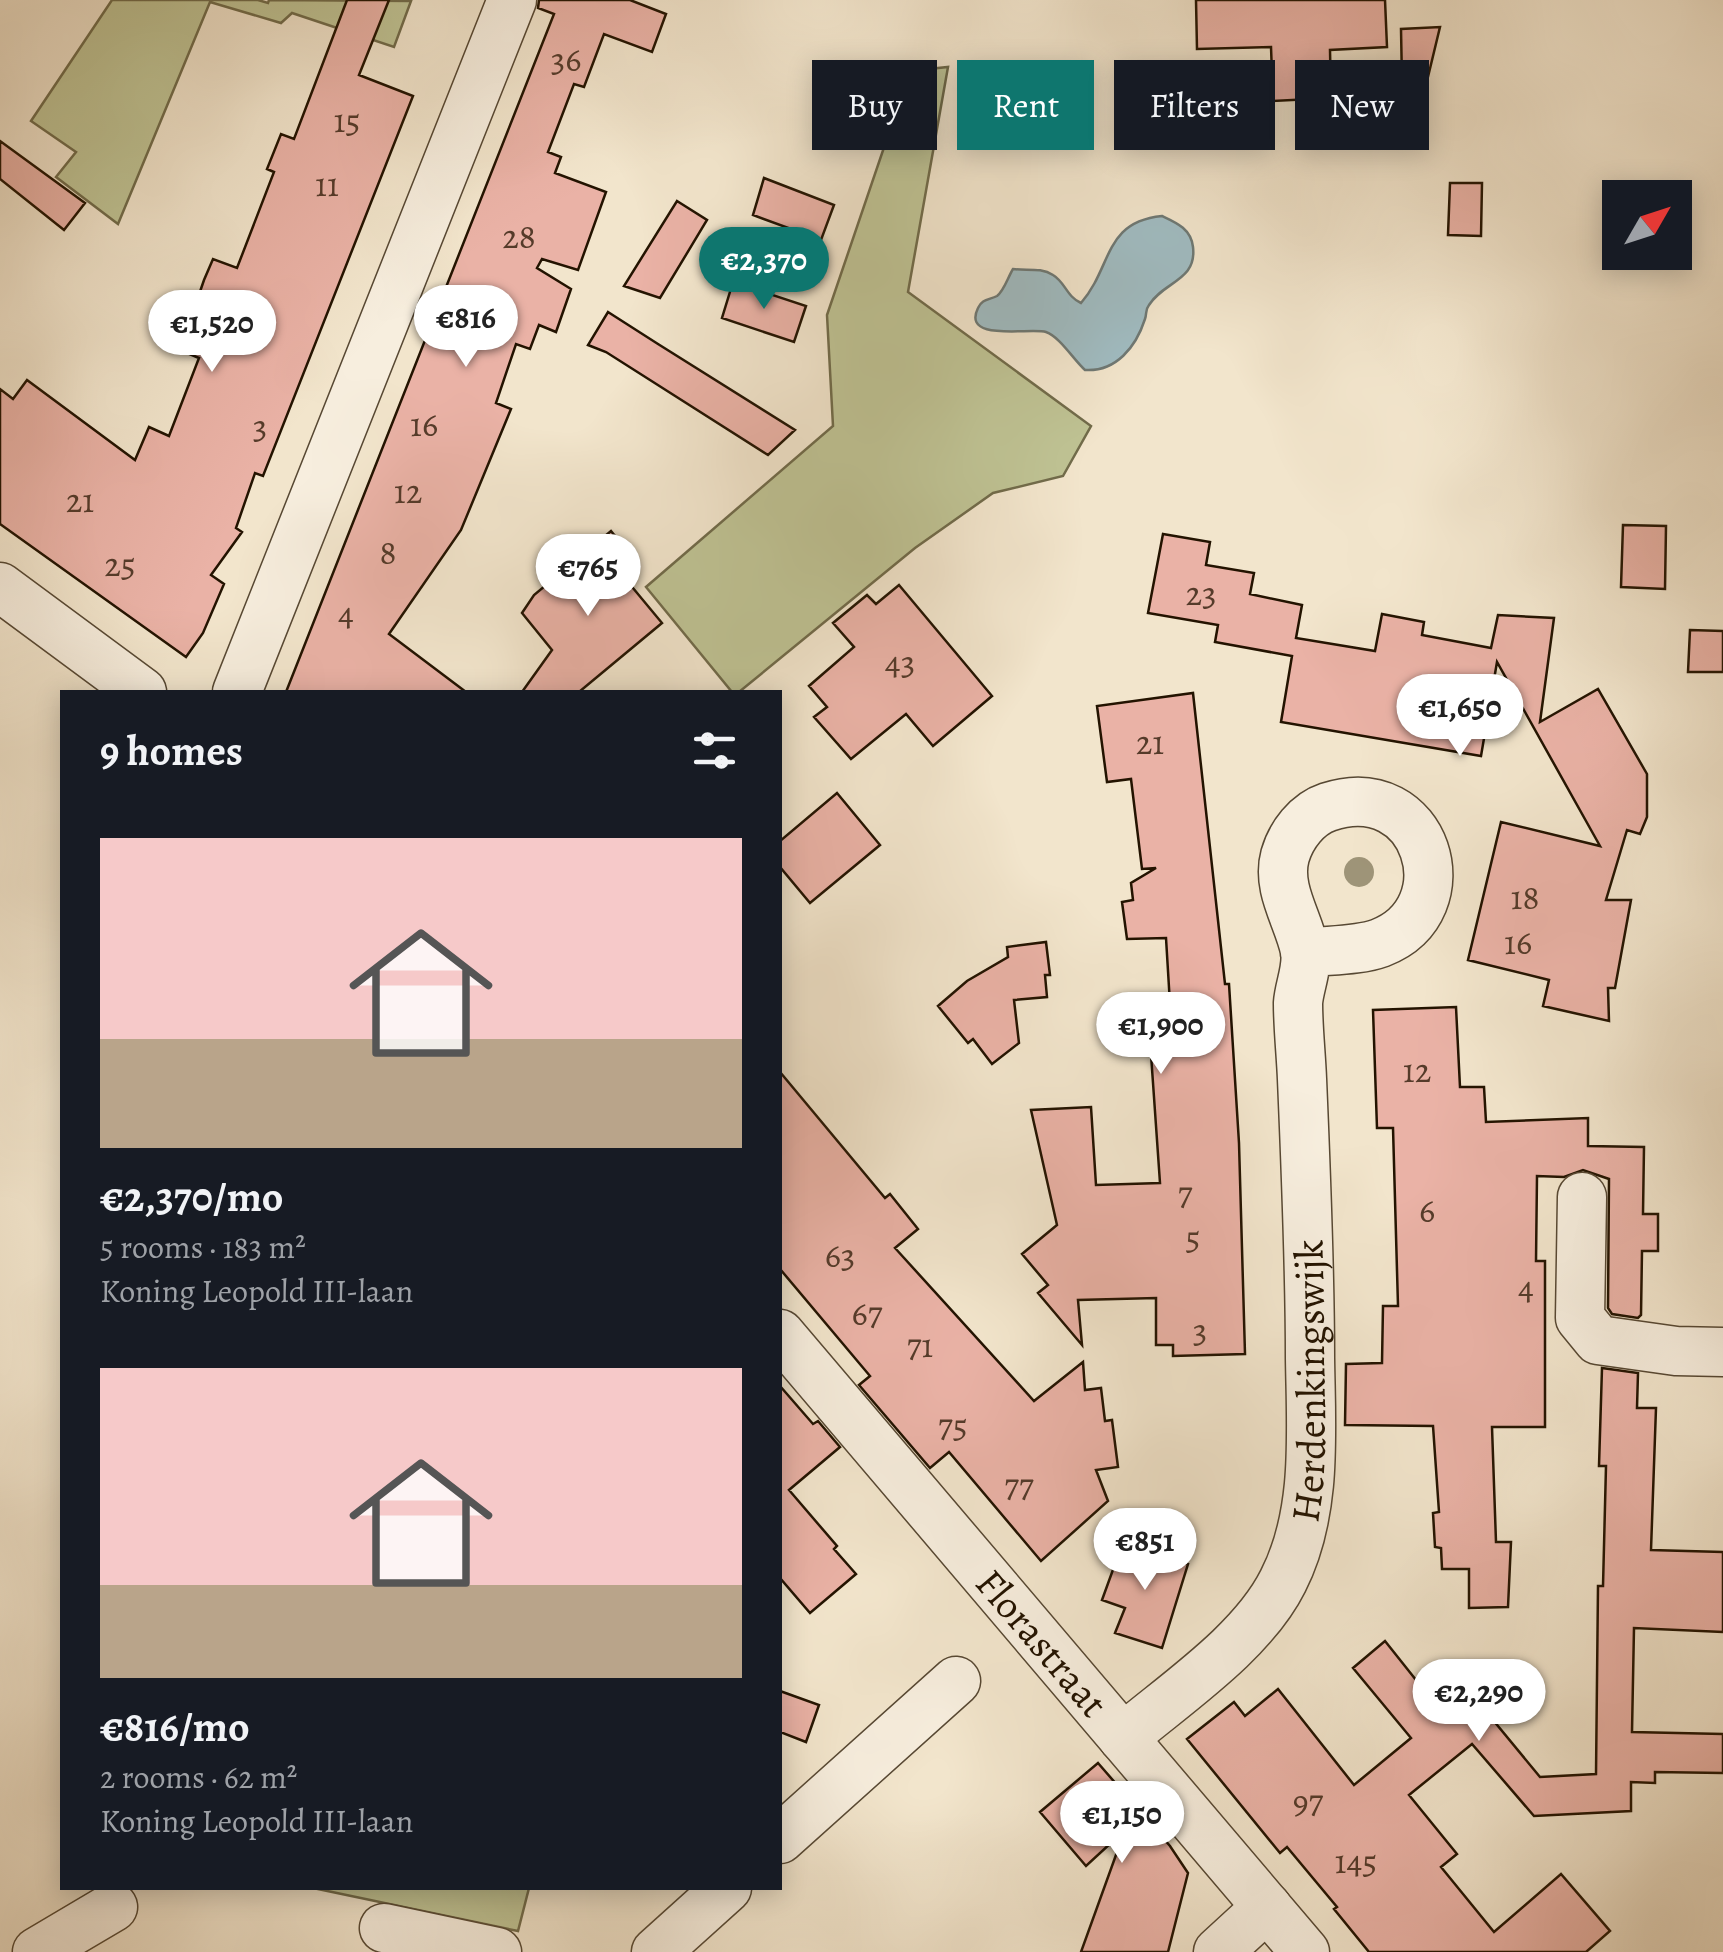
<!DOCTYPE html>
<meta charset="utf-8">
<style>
body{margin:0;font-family:Alegreya,serif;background:#20242c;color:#f1f3f6;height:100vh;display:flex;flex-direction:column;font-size:38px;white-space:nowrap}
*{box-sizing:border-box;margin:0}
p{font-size:32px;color:#9ea1a6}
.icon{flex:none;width:55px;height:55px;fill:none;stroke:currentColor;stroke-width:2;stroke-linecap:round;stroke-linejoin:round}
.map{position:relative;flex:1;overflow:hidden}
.side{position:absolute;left:60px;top:690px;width:722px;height:1200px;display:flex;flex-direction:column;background:#171b24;border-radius:0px;box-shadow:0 5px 25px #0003}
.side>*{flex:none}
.hud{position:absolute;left:812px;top:60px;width:760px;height:90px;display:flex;gap:20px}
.needle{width:65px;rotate:51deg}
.tools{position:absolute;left:1602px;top:180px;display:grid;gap:20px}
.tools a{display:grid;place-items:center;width:90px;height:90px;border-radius:0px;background:#171b24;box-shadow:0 5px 25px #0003;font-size:50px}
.price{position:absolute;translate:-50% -85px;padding:0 22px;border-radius:35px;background:#fff;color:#222;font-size:32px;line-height:65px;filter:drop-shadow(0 2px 5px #0008)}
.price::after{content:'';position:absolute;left:50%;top:60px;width:30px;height:22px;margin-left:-15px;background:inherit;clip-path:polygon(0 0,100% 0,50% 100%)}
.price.selected{background:#0f766e;color:#fff}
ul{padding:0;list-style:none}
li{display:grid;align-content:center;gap:20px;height:530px;padding:0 40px}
li span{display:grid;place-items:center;height:310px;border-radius:0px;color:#555}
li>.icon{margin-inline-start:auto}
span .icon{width:180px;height:180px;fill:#fffc;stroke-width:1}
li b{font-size:42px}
h2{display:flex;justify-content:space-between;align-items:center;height:120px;padding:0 40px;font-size:42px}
.tag{padding:0 35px;border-radius:0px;background:#171b24;box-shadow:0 5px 25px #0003;font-size:35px;line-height:90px}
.tag.selected{background:#0f766e;color:#fff}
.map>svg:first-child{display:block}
.green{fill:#bfc394;stroke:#716b4a;stroke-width:2.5}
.water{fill:#a0bcc2;stroke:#6e7874;stroke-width:2.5}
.building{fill:#eab2a6;stroke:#231300;stroke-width:2.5}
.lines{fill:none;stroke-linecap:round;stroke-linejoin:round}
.minor-casing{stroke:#574833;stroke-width:51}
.minor{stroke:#f7eede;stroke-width:48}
.tree{fill:#9e9478}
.labels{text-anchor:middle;stroke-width:8;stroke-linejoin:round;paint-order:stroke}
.number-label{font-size:35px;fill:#553b2a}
.street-label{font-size:40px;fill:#231300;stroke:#f7eede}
</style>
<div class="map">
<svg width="1723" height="1952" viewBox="0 0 1723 1952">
<rect width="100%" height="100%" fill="#f2e5cc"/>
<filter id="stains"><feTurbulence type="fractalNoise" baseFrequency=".002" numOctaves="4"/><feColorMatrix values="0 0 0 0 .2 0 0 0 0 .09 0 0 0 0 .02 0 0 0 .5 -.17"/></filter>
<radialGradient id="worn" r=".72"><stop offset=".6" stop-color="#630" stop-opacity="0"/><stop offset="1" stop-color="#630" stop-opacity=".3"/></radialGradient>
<!-- green -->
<path class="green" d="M 112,0 L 258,0 L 268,3 L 269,0 L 411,1 L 394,47 L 292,13 L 281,23 L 210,2 L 118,224 L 56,177 L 76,152 L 31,121 Z
M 948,67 L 908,292 L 1091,426 L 1063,476 L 993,493 L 915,548 L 739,692 L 732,692 L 646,587 L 833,426 L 827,315 L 910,71 Z
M 313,1888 L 529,1888 L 518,1931 Z"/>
<!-- water -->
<path class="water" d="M 1162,216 C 1177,223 1191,229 1193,247 C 1197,281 1164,281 1149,305 C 1145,310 1147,313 1145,319 C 1136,347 1116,372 1085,370 C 1073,359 1060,337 1046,332 C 1032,327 961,343 978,308 C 982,299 989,300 997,296 C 1004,291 1008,277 1013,269 C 1026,271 1041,267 1053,275 C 1065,282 1067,297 1081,303 C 1113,266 1103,222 1162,216 Z"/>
<!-- building -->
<path class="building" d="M 347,0 L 389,0 L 359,75 L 413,96 L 263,476 L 255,473 L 236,528 L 242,532 L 211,575 L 224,584 L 203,633 L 186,657 L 0,524 L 0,389 L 13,399 L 27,380 L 135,460 L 149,427 L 169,436 L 199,358 L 180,350 L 204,280 L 213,259 L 237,268 L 274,172 L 267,169 L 281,134 L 294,139 Z
M 539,0 L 630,0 L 666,14 L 652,52 L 604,34 L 584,87 L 574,84 L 548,152 L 561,157 L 555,173 L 606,192 L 578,270 L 542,259 L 537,268 L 571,289 L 556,332 L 539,325 L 530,349 L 516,344 L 496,403 L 511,409 L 461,530 L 389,634 L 466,692 L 286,692 L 554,14 L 538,8 Z
M 1196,0 L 1385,0 L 1387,47 L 1330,50 L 1331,98 L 1273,101 L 1271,47 L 1197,49 Z
M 1440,27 L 1414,135 L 1403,134 L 1401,29 Z
M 0,141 L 85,203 L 64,230 L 0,179 Z
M 764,178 L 834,205 L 821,240 L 753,215 Z
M 1450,183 L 1482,183 L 1481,236 L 1448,235 Z
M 677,201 L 707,220 L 660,298 L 624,286 Z
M 733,282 L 806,306 L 794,342 L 722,318 Z
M 608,312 L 658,344 L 795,430 L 768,455 L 606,352 L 588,345 Z
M 1623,525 L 1666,526 L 1665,589 L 1621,587 Z
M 611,531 L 633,558 L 618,570 L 662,623 L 579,692 L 522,692 L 552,650 L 522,613 L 534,595 Z
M 1163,534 L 1210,542 L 1206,565 L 1254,573 L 1250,594 L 1302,605 L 1296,638 L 1375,651 L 1382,614 L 1424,622 L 1422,635 L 1491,648 L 1498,615 L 1554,618 L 1540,722 L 1598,689 L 1647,774 L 1647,817 L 1640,834 L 1627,830 L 1606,900 L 1631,900 L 1615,988 L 1608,988 L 1609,1021 L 1543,1006 L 1549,980 L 1468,960 L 1501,822 L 1600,846 L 1497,662 L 1481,756 L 1281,722 L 1292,656 L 1215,642 L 1218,625 L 1148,613 Z
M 899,585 L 992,696 L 933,746 L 906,714 L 851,759 L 814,717 L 827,707 L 809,686 L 854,647 L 833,623 L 867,595 L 876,604 Z
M 1690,630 L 1723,631 L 1723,672 L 1688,672 Z
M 1193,693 L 1225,984 L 1229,984 L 1239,1143 L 1245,1354 L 1173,1356 L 1173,1345 L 1156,1345 L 1156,1298 L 1078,1300 L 1082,1345 L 1038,1293 L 1048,1285 L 1022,1254 L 1057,1225 L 1031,1110 L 1091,1107 L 1096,1185 L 1160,1183 L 1150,1040 L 1122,1041 L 1120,1006 L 1170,1004 L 1166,938 L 1127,939 L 1122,902 L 1133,900 L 1131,883 L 1156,868 L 1142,869 L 1131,779 L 1107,782 L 1097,706 Z
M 837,793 L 880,845 L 810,903 L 780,867 L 780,841 Z
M 1046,942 L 1050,975 L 1045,975 L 1047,997 L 1014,1000 L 1019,1043 L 992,1064 L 973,1039 L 968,1043 L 938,1006 L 967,981 L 1008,957 L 1007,947 Z
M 1456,1007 L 1460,1087 L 1484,1087 L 1486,1122 L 1588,1118 L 1588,1146 L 1644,1147 L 1643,1214 L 1658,1214 L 1658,1251 L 1642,1251 L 1641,1315 L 1638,1318 L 1612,1314 L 1608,1308 L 1609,1179 L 1583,1170 L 1564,1177 L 1537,1176 L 1536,1261 L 1545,1261 L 1545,1427 L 1492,1427 L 1496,1542 L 1511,1542 L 1508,1607 L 1469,1608 L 1469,1569 L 1442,1569 L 1441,1548 L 1435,1547 L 1433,1513 L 1439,1512 L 1433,1426 L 1345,1425 L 1346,1364 L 1382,1363 L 1383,1306 L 1398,1306 L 1393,1128 L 1377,1128 L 1373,1010 Z
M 780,1072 L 885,1198 L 890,1194 L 918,1229 L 895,1248 L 1034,1401 L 1083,1362 L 1085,1390 L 1101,1388 L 1105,1421 L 1112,1420 L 1118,1467 L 1096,1470 L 1108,1501 L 1041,1561 L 949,1452 L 930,1468 L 859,1385 L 870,1376 L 780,1269 Z
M 1602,1368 L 1638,1373 L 1637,1408 L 1656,1408 L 1651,1550 L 1723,1552 L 1723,1632 L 1634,1628 L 1632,1732 L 1723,1734 L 1723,1773 L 1655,1772 L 1655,1783 L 1631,1782 L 1631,1811 L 1534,1816 L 1472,1744 L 1409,1795 L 1457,1854 L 1441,1867 L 1494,1932 L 1561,1874 L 1610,1931 L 1586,1952 L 1369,1952 L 1334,1909 L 1337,1907 L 1287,1847 L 1280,1853 L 1187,1739 L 1234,1702 L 1245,1716 L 1278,1689 L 1354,1785 L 1411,1738 L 1353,1668 L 1385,1641 L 1420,1685 L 1446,1663 L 1540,1777 L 1596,1774 L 1598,1586 L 1603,1586 L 1606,1466 L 1599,1466 Z
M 780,1386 L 813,1424 L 818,1421 L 840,1447 L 789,1490 L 837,1546 L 834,1549 L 856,1574 L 810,1613 L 780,1578 Z
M 1123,1542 L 1188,1564 L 1162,1648 L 1115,1633 L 1125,1608 L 1102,1600 Z
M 780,1691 L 819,1705 L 806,1742 L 780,1732 Z
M 1098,1763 L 1170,1846 L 1188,1873 L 1168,1952 L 1081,1952 L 1125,1830 L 1086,1866 L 1040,1812 Z"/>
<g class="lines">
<defs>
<g id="minor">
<path d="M 0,587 L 142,692"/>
<path d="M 237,692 L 512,0"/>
<path d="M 1582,1197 L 1580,1318 L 1598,1340 L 1676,1351 L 1723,1352"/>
<path id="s1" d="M 780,1334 L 1305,1952"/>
<path id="s2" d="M 1123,1738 C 1176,1693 1252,1643 1283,1581 C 1318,1513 1311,1431 1310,1358 C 1310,1265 1306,1172 1302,1079 C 1301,1054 1298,1028 1298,1003 C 1299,987 1308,968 1305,951 C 1299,920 1276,889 1285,856 C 1291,835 1307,814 1328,807 C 1427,774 1468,909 1380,943 C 1358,951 1328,950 1305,953"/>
<path d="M 780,1839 L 956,1681"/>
<path d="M 384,1928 L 497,1952"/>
<path d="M 37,1952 L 113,1907"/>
<path d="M 656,1952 L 727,1888"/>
<path d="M 1218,1952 L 1267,1907"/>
</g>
</defs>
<!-- minor casing -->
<use href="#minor" class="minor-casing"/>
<!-- minor -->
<use href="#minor" class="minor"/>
</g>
<!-- trees -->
<circle class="tree" cx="1359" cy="872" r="15"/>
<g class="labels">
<!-- number labels -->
<g class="number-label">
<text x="566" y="71">36</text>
<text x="347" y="132">15</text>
<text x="327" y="196">11</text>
<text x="519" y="248">28</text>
<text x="424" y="436">16</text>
<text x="260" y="438">3</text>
<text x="408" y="503">12</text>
<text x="80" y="512">21</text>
<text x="388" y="564">8</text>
<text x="120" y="576">25</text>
<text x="1201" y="605">23</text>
<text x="346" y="625">4</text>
<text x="900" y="674">43</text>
<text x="1150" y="754">21</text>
<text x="1525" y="909">18</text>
<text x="1518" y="954">16</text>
<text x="1417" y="1082">12</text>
<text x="1185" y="1205">7</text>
<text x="1427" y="1222">6</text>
<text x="1193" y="1249">5</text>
<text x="840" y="1267">63</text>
<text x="1526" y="1299">4</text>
<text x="867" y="1325">67</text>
<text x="1200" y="1342">3</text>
<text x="920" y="1357">71</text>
<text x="953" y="1437">75</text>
<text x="1019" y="1497">77</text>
<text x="1308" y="1813">97</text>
<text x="1356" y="1873">145</text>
</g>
<!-- street labels -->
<g class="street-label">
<text dy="14" stroke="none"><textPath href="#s2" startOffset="430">Herdenkingswijk</textPath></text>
<text dy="14" stroke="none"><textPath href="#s1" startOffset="405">Florastraat</textPath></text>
</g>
</g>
<rect width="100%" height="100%" filter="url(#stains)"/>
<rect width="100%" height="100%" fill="url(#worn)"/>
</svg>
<div class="tools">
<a><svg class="needle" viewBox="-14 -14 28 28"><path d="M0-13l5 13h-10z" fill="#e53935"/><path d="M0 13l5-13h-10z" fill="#9ea1a6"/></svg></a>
</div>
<b class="price selected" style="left:764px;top:312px">€2,370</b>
<b class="price" style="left:466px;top:370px">€816</b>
<b class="price" style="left:212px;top:375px">€1,520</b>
<b class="price" style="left:588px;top:619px">€765</b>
<b class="price" style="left:1460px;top:759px">€1,650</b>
<b class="price" style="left:1161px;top:1077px">€1,900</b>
<b class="price" style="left:1145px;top:1593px">€851</b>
<b class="price" style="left:1479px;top:1744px">€2,290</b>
<b class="price" style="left:1122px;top:1866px">€1,150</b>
<div class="hud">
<a class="tag">Buy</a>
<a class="tag selected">Rent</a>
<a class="tag">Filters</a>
<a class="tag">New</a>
</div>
<section class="side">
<h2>9 homes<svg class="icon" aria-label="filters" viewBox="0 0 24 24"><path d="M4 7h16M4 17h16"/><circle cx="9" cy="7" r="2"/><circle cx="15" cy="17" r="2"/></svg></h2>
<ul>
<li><span style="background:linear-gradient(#f6c9c9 65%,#b9a48a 0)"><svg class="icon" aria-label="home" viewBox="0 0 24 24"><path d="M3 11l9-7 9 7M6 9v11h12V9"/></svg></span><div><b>€2,370/mo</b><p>5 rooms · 183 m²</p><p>Koning Leopold III-laan</p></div></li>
<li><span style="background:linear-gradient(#f6c9c9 70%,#b9a48a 0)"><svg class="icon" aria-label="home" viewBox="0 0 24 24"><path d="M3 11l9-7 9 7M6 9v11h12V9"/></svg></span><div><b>€816/mo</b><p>2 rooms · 62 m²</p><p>Koning Leopold III-laan</p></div></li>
</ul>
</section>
</div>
